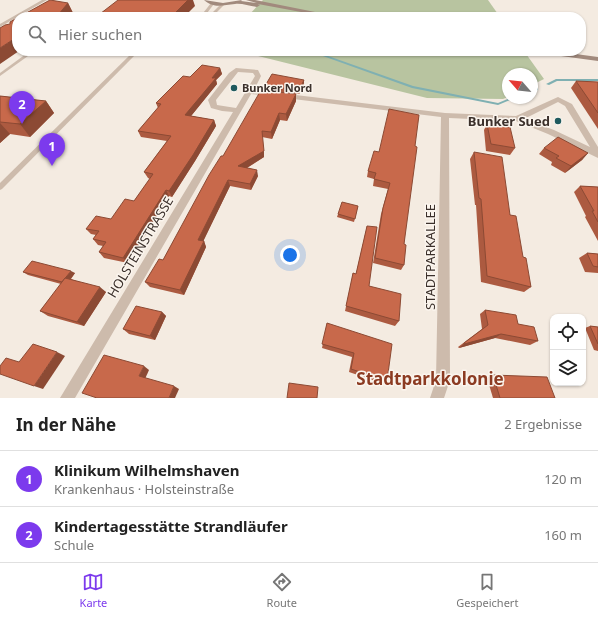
<!DOCTYPE html>
<html lang="de">
<head>
<meta charset="utf-8">
<style>
  :root { --surface:#fff; --page:#f2f2f2; --text:#222; --muted:#767676; --line:#e0e0e0; --accent:#7c3aed }
  body { margin:0; font-family:"Noto Sans",sans-serif; background:var(--page); color:var(--text) }
  .controls { position:absolute; right:12px; bottom:12px; display:grid; overflow:hidden; border-radius:8px; box-shadow:0 1px 3px #0004 }
  .controls button { width:36px; height:36px; display:grid; place-items:center; padding:0; border:0; border-bottom:1px solid var(--line); background:var(--surface); color:var(--text); font:20px sans-serif }
  .compass { position:absolute; left:502px; top:68px; width:36px; height:36px; border-radius:50%; background:var(--surface); box-shadow:0 1px 3px #0004; rotate:298deg }
  .you { position:absolute; left:290px; top:255px; width:14px; height:14px; margin:-10px; border:3px solid #fff; border-radius:50%; background:#1a73e8; box-shadow:0 0 0 6px #1a73e833 }
  .badge { display:grid; place-items:center; width:26px; height:26px; border-radius:50%; background:var(--accent); color:#fff; font-size:13px; font-weight:700 }
  .pin { position:absolute; translate:-50% -33px; filter:drop-shadow(0 1px 2px #0008) }
  .pin::after { content:''; position:absolute; top:21px; width:14px; height:12px; background:inherit; clip-path:polygon(0 0,100% 0,50% 100%) }
  .list { margin:0; padding:0; list-style:none }
  h2 { display:flex; justify-content:space-between; align-items:center; height:52px; margin:0; padding:0 16px; font-size:17px }
  h2 small { font-size:13px; font-weight:400; color:var(--muted) }
  .list li { display:grid; grid-template-columns:26px 1fr auto; gap:12px; align-items:center; box-sizing:border-box; height:56px; padding:0 16px; border-top:1px solid var(--line) }
  .list b { display:block; font-size:15px; white-space:nowrap }
  .list p { margin:0; font-size:13px; white-space:nowrap; color:var(--muted) }
  .list em { font-size:13px; font-style:normal; color:var(--muted) }
  .icon { flex:none; width:22px; height:22px; fill:none; stroke:currentColor; stroke-width:2; stroke-linecap:round; stroke-linejoin:round }
  .map { position:relative; flex:none; width:598px; height:398px; overflow:hidden }
  .search { position:absolute; background:var(--surface); box-shadow:0 1px 3px #0004; left:12px; right:12px; top:12px; height:44px; display:flex; align-items:center; gap:10px; box-sizing:border-box; padding:0 14px; border-radius:16px; color:var(--muted); font-size:15px }
  .sheet { height:164px; background:var(--surface) }
  nav { display:flex; justify-content:space-around; align-items:center; box-sizing:border-box; height:56px; border-top:1px solid var(--line); background:var(--surface); font-size:11px; color:var(--muted) }
  nav a { display:grid; justify-items:center; gap:2px }
  nav .on { color:var(--accent) }
  .map>svg:first-child { display:block }
  .green { fill:#b8c4a0 }
  .lines { fill:none; stroke-linecap:round; stroke-linejoin:round }
  .stream { fill:#7fb0b2; fill-rule:evenodd }
  .lane { fill:#cdbbac; fill-rule:evenodd }
  .street { fill:#cdbbac; fill-rule:evenodd }
  .secondary { fill:#a18a7d; fill-rule:evenodd }
  .wall { fill:#ac5a40 }
  .shaded-wall { fill:#8c4a34 }
  .building { fill:#c8694b; stroke:#8c4a34 }
  .poi-dot { fill:#1f5a5e; stroke:#fbf5ee; stroke-width:1.5 }
  .labels { text-anchor:middle; stroke-width:3; stroke-linejoin:round; paint-order:stroke }
  .far-poi-label { font-size:11px; font-weight:bold; fill:#3b302b; stroke:#fbf5ee; text-anchor:start }
  .poi-label { font-size:13px; font-weight:bold; fill:#3b302b; stroke:#fbf5ee; text-anchor:end }
  .street-label { font-size:13px; fill:#3b302b; stroke:#fbf5ee }
  .near-neighbourhood-label { font-size:17px; font-weight:bold; fill:#8c3b22; stroke:#fbf5ee }
</style>
</head>
<body>
<div class="map">
<svg width="598" height="398" viewBox="0 0 598 398">
  <rect width="100%" height="100%" fill="#f4ebe1"/>
  <g class="green">
    <polygon points="263,0 488,0 500,17 247,17"/>
    <polygon points="238,51 524,51 544,79 532,85 532,74 508,74 508,97 503,99 427,98"/>
  </g>
  <g class="lines">
    <g class="stream">
      <polygon points="309,51 314,51 413,86 498,103 510,98 515,98 498,105 412,88"/>
      <polygon points="556,79 598,79 598,81 557,81 549,85 546,84"/>
      <polygon points="537,88 538,88 538,90 532,92 532,90"/>
    </g>
    <g class="lane">
      <polygon points="42,0 47,0 0,27 0,24"/>
      <polygon points="211,3 214,4 204,17 200,17"/>
      <polygon points="221,4 224,5 212,17 208,17"/>
      <polygon points="30,51 35,51 0,76 0,73"/>
      <polygon points="134,51 139,51 2,189 0,190 0,183"/>
    </g>
    <path class="street" d="M 236,68 L 258,70 L 261,76 L 254,90 L 445,113 L 516,116 L 558,97 L 572,104 L 598,147 L 598,158 L 548,134 L 516,121 L 449,118 L 450,380 L 444,398 L 430,398 L 436,380 L 441,117 L 251,94 L 75,398 L 60,398 L 233,112 L 222,111 L 211,108 L 208,100 L 229,73 ZM 238,72 L 253,73 L 255,76 L 236,108 L 217,105 L 216,100 ZM 558,102 L 565,106 L 590,147 L 554,130 L 524,119 Z"/>
    <g class="secondary">
      <path d="M 204,0 L 223,3 L 242,0 L 241,1 L 257,3 L 246,0 L 255,0 L 340,17 L 328,17 L 258,4 L 260,5 L 257,7 C 250,6 241,3 235,4 C 223,5 214,9 204,0 Z"/>
      <polygon points="536,51 553,51 598,57 598,61 539,53"/>
    </g>
  </g>
  <g class="wall">
    <polygon points="68,3 73,13 70,17 19,17"/>
    <polygon points="220,68 222,74 216,80 217,84 191,116 214,120 216,126 195,161 172,197 169,196 128,263 104,258 99,252 103,246 98,245 93,239 96,235 91,234 86,229 111,219 134,201 150,179 148,178 144,172 167,141 141,137 138,131 158,108 156,103 190,77"/>
    <polygon points="304,80 304,83 299,94 265,90 265,86"/>
    <polygon points="576,81 598,82 598,129 571,88"/>
    <polygon points="296,94 296,101 287,121 280,120 272,139 262,137 264,157 247,168 258,176 251,190 230,186 203,241 204,241 206,247 184,295 150,287 145,282 163,260 223,156"/>
    <polygon points="0,96 46,101 54,113 30,137 10,134 0,143"/>
    <polygon points="487,124 515,148 510,155 486,151 484,130"/>
    <polygon points="415,146 404,244 404,265 401,270 373,263 381,214 388,189 373,186 374,179 367,177 368,171 379,152"/>
    <polygon points="544,148 588,153 582,160 565,173 551,165 552,162 539,154"/>
    <polygon points="474,152 510,215 531,287 524,292 481,282 476,205 475,205 470,159"/>
    <polygon points="580,186 598,187 598,241 585,217 586,216 574,192"/>
    <polygon points="358,206 354,222 337,217 338,214"/>
    <polygon points="367,226 369,286 399,321 395,326 345,311 352,279 353,273 356,274"/>
    <polygon points="587,253 598,254 598,273 585,272 579,258"/>
    <polygon points="23,272 75,273 71,279 106,292 84,326 48,316 40,311 61,284 28,275"/>
    <polygon points="485,310 518,324 538,341 530,345 495,338 459,348 458,347 482,329 480,314"/>
    <polygon points="162,312 166,316 155,340 129,334 123,329"/>
    <polygon points="327,323 387,381 384,384 349,372 352,357 322,348"/>
    <polygon points="590,326 598,327 598,351 594,350 585,328"/>
    <polygon points="493,375 555,398 493,398 487,378"/>
  </g>
  <g class="shaded-wall">
    <polygon points="188,0 193,0 195,6 184,17 171,17"/>
    <polygon points="68,3 73,13 70,17 59,17 58,15"/>
    <polygon points="52,14 54,17 48,17"/>
    <polygon points="17,37 17,51 19,51 0,64 0,48"/>
    <polygon points="220,68 222,74 216,80 217,84 187,121 185,115 212,78"/>
    <polygon points="304,80 304,83 299,94 299,90"/>
    <polygon points="296,94 296,101 287,121 286,114"/>
    <polygon points="46,101 54,113 30,137 20,124"/>
    <polygon points="279,113 280,120 272,139 271,132"/>
    <polygon points="214,120 216,126 195,161 172,197 169,191"/>
    <polygon points="0,123 10,134 0,143"/>
    <polygon points="264,151 264,157 240,172 238,166"/>
    <polygon points="588,153 582,160 565,173 571,166"/>
    <polygon points="257,170 258,176 251,190 250,184"/>
    <polygon points="228,180 230,186 201,246 198,240"/>
    <polygon points="166,190 169,196 128,263 123,258"/>
    <polygon points="204,241 206,247 184,295 180,290"/>
    <polygon points="71,271 75,273 66,285 62,283"/>
    <polygon points="100,287 106,292 84,326 77,322"/>
    <polygon points="162,312 166,316 155,340 150,336"/>
    <polygon points="501,334 495,338 459,348 464,344"/>
    <polygon points="57,352 65,356 43,389 34,386"/>
    <polygon points="144,366 149,370 145,379 139,376"/>
    <polygon points="174,386 179,389 175,398 169,398"/>
  </g>
  <g class="building">
    <polygon points="50,0 68,3 58,15 52,14 48,17 19,17"/>
    <polygon points="118,0 188,0 171,17 96,17"/>
    <polygon points="17,18 17,37 0,48 0,28 5,25 10,24 10,22"/>
    <polygon points="202,65 220,68 212,78 216,78 185,115 214,120 193,155 169,191 166,190 123,258 99,252 106,242 93,239 99,231 86,229 96,216 111,219 125,199 134,201 153,174 144,172 171,136 138,131 161,104 156,103 183,76 190,77"/>
    <polygon points="272,74 304,80 299,90 265,86"/>
    <polygon points="576,81 598,82 598,113"/>
    <polygon points="261,90 296,94 286,114 279,113 271,132 262,131 264,151 238,166 257,170 250,184 228,180 198,240 204,241 180,290 145,282 159,259 163,260 209,175 221,156 223,156"/>
    <polygon points="0,96 46,101 20,124 0,122"/>
    <polygon points="389,109 419,115 415,146 417,147 404,244 406,245 404,265 375,258 383,208 390,183 374,179 376,173 368,171 374,151 379,152"/>
    <polygon points="487,124 510,127 515,148 491,144"/>
    <polygon points="558,137 588,153 571,166 556,158 559,156 544,148"/>
    <polygon points="474,152 502,157 510,215 516,216 523,257 526,258 531,287 487,276 481,199 479,198"/>
    <polygon points="580,186 598,187 598,222 592,211 594,211"/>
    <polygon points="342,202 358,206 355,219 338,214"/>
    <polygon points="367,226 377,227 369,286 401,294 399,321 346,306 353,273 356,274"/>
    <polygon points="587,253 598,254 598,267 593,266"/>
    <polygon points="32,261 71,271 62,282 23,272"/>
    <polygon points="65,278 100,287 77,322 40,311"/>
    <polygon points="136,306 162,312 150,336 123,329"/>
    <polygon points="485,310 516,315 518,324 534,327 538,341 501,334 464,344 464,343 488,325"/>
    <polygon points="327,323 392,344 387,381 351,369 354,353 322,344"/>
    <polygon points="590,326 598,327 598,344"/>
    <polygon points="33,344 57,352 34,386 0,374 0,366 6,358 19,362"/>
    <polygon points="104,355 144,366 139,376 174,386 169,398 97,398 82,393"/>
    <polygon points="493,375 547,377 555,398 500,398"/>
    <polygon points="289,383 318,387 317,398 287,398"/>
  </g>
  <g class="poi-dot">
    <circle cx="234" cy="88" r="4"/>
    <circle cx="558" cy="121" r="4"/>
  </g>
  <g class="labels">
    <g class="far-poi-label">
      <text x="242" y="92">Bunker Nord</text>
    </g>
    <g class="poi-label">
      <text x="550" y="126">Bunker Sued</text>
    </g>
    <g class="street-label">
      <text transform="translate(140 247) rotate(-59)" y="5">HOLSTEINSTRASSE</text>
      <text transform="translate(430 257) rotate(-90)" y="5">STADTPARKALLEE</text>
    </g>
    <g class="near-neighbourhood-label">
      <text x="430" y="385">Stadtparkkolonie</text>
    </g>
  </g>
</svg>
<div class="controls">
<button><svg class="icon" aria-label="locate" viewBox="0 0 24 24"><circle cx="12" cy="12" r="6"/><path d="M12 2v4M12 18v4M2 12h4M18 12h4"/></svg></button>
<button><svg class="icon" aria-label="layers" viewBox="0 0 24 24"><path d="M12 4l9 5-9 5-9-5zM3 14l9 5 9-5"/></svg></button>
</div>
<svg class="compass" viewBox="-18 -18 36 36"><path d="M0-13l5 13h-10z" fill="#e53935"/><path d="M0 13l5-13h-10z" fill="#767676"/></svg>
<div class="you"></div>
<div class="pin badge" style="left:52px;top:166px">1</div>
<div class="pin badge" style="left:22px;top:124px">2</div>
<div class="search"><svg class="icon" aria-label="search" viewBox="0 0 24 24"><circle cx="10" cy="10" r="6"/><path d="M15 15l6 6"/></svg>Hier suchen</div>
</div>
<section class="sheet">
<h2>In der Nähe<small>2 Ergebnisse</small></h2>
<ul class="list">
<li><span class="badge">1</span><div><b>Klinikum Wilhelmshaven</b><p>Krankenhaus · Holsteinstraße</p></div><em>120 m</em></li>
<li><span class="badge">2</span><div><b>Kindertagesstätte Strandläufer</b><p>Schule</p></div><em>160 m</em></li>
</ul>
</section>
<nav>
<a class="on"><svg class="icon" aria-label="map" viewBox="0 0 24 24"><path d="M3 6l6-2 6 2 6-2v14l-6 2-6-2-6 2zM9 4v14M15 6v14"/></svg>Karte</a>
<a><svg class="icon" aria-label="directions" viewBox="0 0 24 24"><path d="M12 3l9 9-9 9-9-9zM9 14v-3h6M13 9l2 2-2 2"/></svg>Route</a>
<a><svg class="icon" aria-label="saved" viewBox="0 0 24 24"><path d="M7 4h10v16l-5-4-5 4z"/></svg>Gespeichert</a>
</nav>
</body>
</html>
